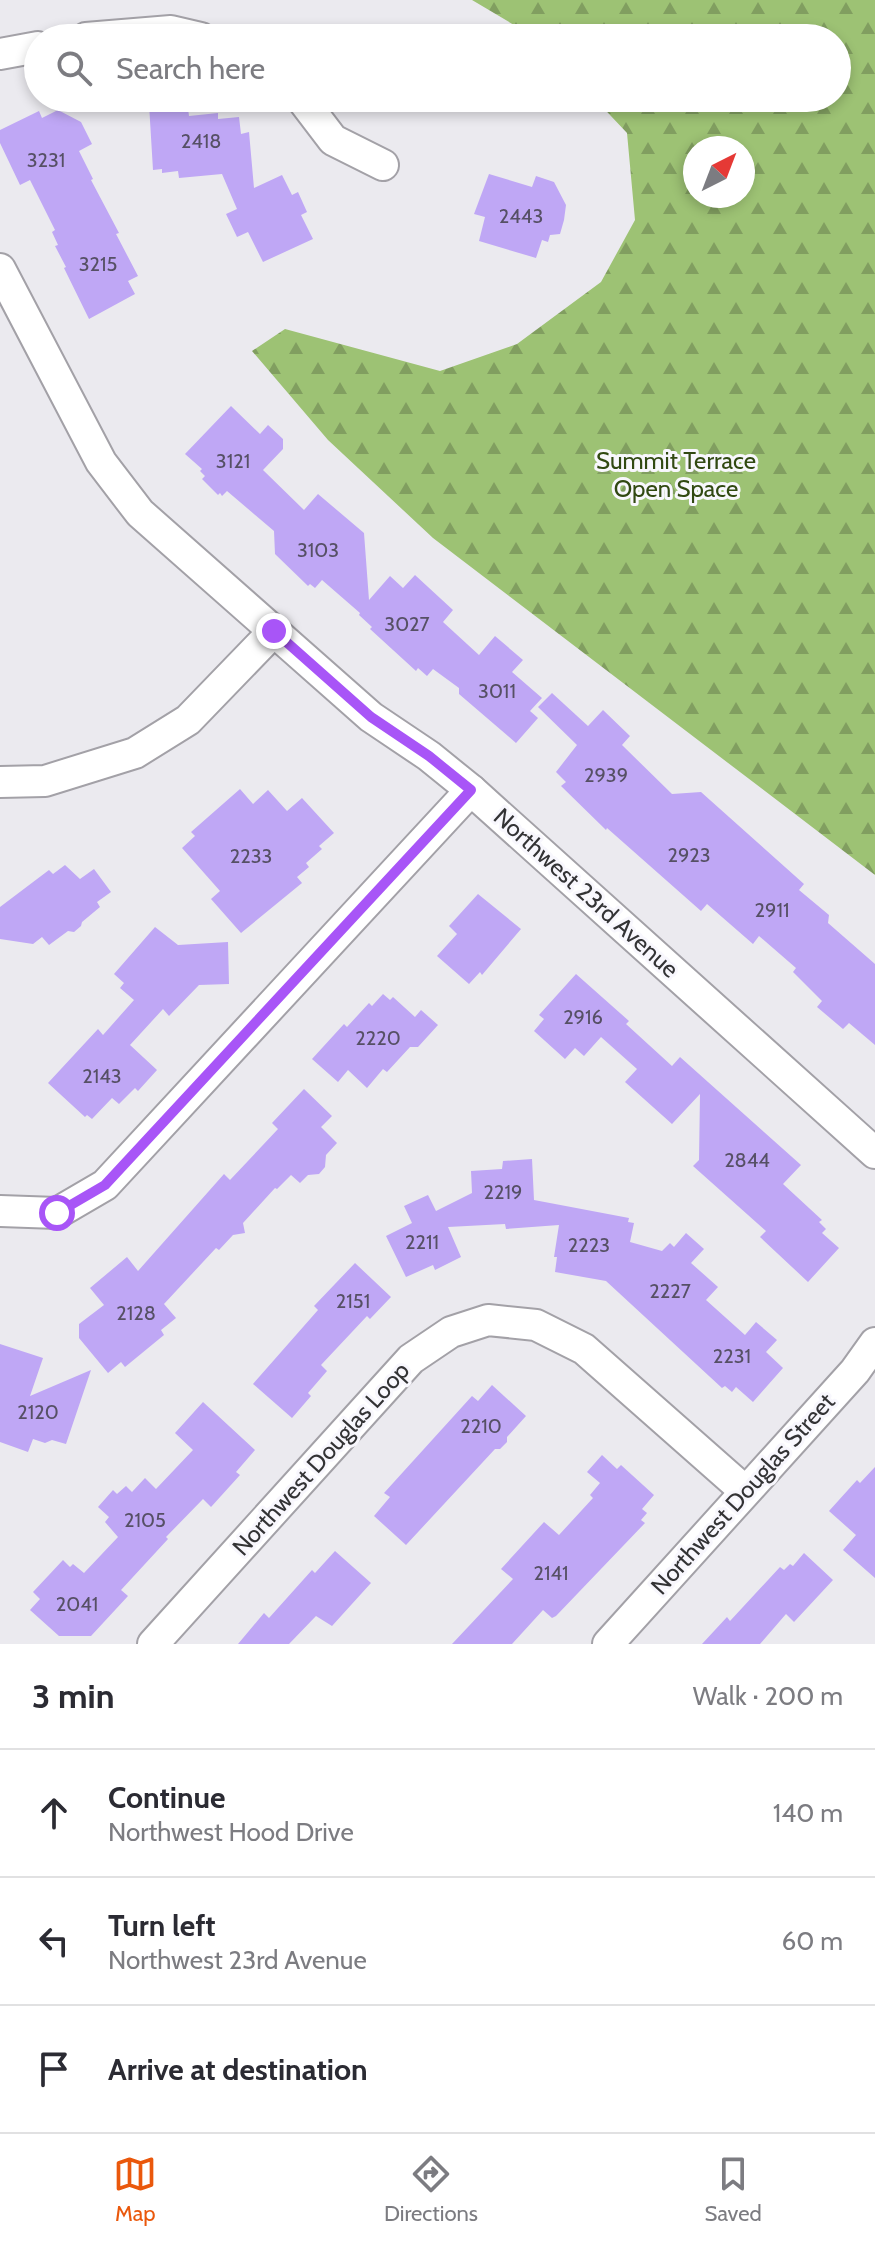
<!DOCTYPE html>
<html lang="en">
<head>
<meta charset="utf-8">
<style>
  :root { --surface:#fff; --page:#f7f7f7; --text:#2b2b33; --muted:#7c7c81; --line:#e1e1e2; --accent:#ea580c }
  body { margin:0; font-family:Cabin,sans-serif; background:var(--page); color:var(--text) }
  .compass { position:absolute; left:683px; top:136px; width:72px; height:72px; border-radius:50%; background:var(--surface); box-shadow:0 4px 12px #0003; rotate:42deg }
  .stop { position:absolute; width:24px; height:24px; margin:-18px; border:6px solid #a855f7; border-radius:50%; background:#fff }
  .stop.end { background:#a855f7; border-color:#fff; box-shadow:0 2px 8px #0008 }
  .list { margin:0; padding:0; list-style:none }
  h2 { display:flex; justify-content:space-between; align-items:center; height:104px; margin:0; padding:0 32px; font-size:34px }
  h2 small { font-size:26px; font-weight:400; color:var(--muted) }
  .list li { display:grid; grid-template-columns:52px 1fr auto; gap:24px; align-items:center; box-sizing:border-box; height:128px; padding:0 32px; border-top:2px solid var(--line) }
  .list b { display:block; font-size:30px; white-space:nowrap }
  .list p { margin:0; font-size:26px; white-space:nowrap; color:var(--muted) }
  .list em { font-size:26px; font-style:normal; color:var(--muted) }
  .icon { flex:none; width:44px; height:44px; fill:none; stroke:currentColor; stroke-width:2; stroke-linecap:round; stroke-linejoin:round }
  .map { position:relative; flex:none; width:875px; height:1644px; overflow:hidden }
  .search { position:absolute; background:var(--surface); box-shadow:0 4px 12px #0003; left:24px; right:24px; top:24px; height:88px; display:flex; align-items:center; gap:20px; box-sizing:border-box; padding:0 28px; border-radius:44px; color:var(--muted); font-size:30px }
  .sheet { height:488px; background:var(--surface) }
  nav { display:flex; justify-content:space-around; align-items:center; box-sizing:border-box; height:112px; border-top:2px solid var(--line); background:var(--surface); font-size:22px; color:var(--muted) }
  nav a { display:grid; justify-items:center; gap:4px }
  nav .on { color:var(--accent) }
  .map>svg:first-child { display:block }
  .forest { fill:url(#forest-firs); fill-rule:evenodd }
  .building { fill:#bfa7f5 }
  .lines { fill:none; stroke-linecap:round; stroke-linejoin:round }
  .minor-casing { stroke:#a3a1a7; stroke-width:34 }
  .minor { stroke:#fff; stroke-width:30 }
  .route { stroke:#a855f7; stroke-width:10 }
  .labels { text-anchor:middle; stroke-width:6; stroke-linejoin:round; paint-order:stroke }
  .number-label { font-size:20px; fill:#565065 }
  .park-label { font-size:24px; fill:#314912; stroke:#f8f7fd }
  .street-label { font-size:24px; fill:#333335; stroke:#f8f7fd }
</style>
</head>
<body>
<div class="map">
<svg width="875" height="1644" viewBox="0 0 875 1644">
  <defs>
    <pattern id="forest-firs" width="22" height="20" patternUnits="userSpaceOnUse" patternTransform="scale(2)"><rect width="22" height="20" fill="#9dc274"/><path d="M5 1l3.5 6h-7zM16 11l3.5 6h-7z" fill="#819e60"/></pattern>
  </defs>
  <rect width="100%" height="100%" fill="#ebeaef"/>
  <path class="forest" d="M 472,0 L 875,0 L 875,875 L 433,538 L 328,440 L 252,351 L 285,329 L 440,371 L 517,344 L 601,282 L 635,220 L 627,133 L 594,98 L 837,98 L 837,38 L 536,38 ZM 695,148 L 743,148 L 743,196 L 695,196 Z"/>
  <g class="building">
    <polygon points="187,101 189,116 218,113 218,119 239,117 241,134 249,132 254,188 282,175 292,195 298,192 307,212 301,215 313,239 263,262 248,232 237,237 226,214 237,209 222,174 179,178 178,171 162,173 162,169 153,170 149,104"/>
    <polygon points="58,110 81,122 92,144 79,151 93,179 91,180 119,233 116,234 138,276 128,281 135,294 89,319 64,268 66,267 55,246 58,245 52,232 55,230 30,180 20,185 0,143 0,130 39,111 42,118"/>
    <polygon points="489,174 532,187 536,176 554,182 566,205 564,220 560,234 550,235 548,242 542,240 536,258 479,241 485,217 474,214"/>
    <polygon points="231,406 260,434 268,425 283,439 283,449 263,470 304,510 318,494 364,533 369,600 390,576 403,588 415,575 453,610 443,622 479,655 495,636 523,660 512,672 542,698 530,711 538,718 516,743 459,694 459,688 433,669 427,676 418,668 416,671 370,629 372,627 359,615 360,613 322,580 315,588 310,584 308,586 275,554 274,531 227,491 222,496 220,493 218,495 202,479 205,476 200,471 202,469 185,454"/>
    <polygon points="552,693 588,726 603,710 630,736 622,745 672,794 701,792 804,884 799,890 829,915 828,923 875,964 875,1045 849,1023 843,1029 817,1007 822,1001 793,972 796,968 759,936 753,944 707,904 701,911 607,828 606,830 561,786 566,782 556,772 577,745 538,707"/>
    <polygon points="240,789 253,804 268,790 287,811 302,798 334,833 319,846 322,849 306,863 309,867 297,877 302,883 241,933 211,899 220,891 182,848 195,836 191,832"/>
    <polygon points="65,865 80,879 94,869 111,892 97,902 100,907 82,922 81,926 74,932 68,931 49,945 42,937 33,944 0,939 0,907 49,870 53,874"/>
    <polygon points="478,894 521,929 482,975 480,972 469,984 437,956 457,934 449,926"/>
    <polygon points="155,927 178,945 228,942 229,984 199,985 169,1016 163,1009 130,1045 157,1070 138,1091 135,1088 119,1104 112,1098 92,1119 87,1115 85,1117 48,1083 98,1029 103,1035 134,1000 120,988 124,983 114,974"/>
    <polygon points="576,974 629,1021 626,1024 672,1066 680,1057 801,1165 783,1184 822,1220 819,1222 826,1229 822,1233 839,1248 808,1282 760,1237 766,1231 693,1166 699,1160 700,1094 672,1124 625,1082 637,1069 601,1037 584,1056 575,1048 565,1059 534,1031 544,1019 539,1015"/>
    <polygon points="383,994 390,1000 393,997 415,1017 421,1010 438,1025 418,1047 410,1047 387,1072 383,1069 367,1088 348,1070 338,1082 312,1059 344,1024 347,1027 369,1003 372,1006"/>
    <polygon points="304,1089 332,1116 321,1127 337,1143 326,1155 325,1167 319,1174 308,1175 300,1183 291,1175 277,1189 275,1188 243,1223 245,1233 233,1235 219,1250 216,1248 164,1304 176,1318 161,1330 164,1335 125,1367 121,1362 108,1373 79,1338 79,1324 104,1305 90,1288 127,1257 138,1271 224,1174 230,1180 278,1129 272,1123"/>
    <polygon points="532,1159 534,1200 629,1218 628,1222 634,1223 630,1242 662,1251 670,1243 674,1247 686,1233 704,1249 691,1263 718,1287 706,1300 745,1335 756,1322 777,1340 766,1352 783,1368 753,1402 736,1387 732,1392 725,1386 722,1388 606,1281 555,1272 557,1257 554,1257 559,1225 506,1229 505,1224 448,1227 461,1257 435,1270 433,1265 406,1277 386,1236 412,1223 404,1206 428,1195 436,1211 472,1193 471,1171 502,1169 503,1161"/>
    <polygon points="355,1263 391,1297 370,1319 367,1316 321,1365 327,1371 308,1393 311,1396 292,1418 253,1384 318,1310 314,1306"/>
    <polygon points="0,1344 43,1358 30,1396 91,1370 66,1444 52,1440 45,1443 33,1439 28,1452 0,1442"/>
    <polygon points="492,1385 526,1416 507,1437 507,1442 500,1449 495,1449 406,1545 374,1516 390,1497 384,1493 472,1396 478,1401"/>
    <polygon points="203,1402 255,1450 236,1472 240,1475 211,1507 203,1499 166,1537 168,1539 121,1590 128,1596 91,1636 59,1636 30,1610 40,1599 33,1592 63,1560 70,1567 73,1564 84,1573 118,1537 105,1522 109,1517 98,1507 113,1490 117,1494 126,1486 132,1492 145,1478 156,1489 193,1450 175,1433"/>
    <polygon points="602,1455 617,1469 621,1465 654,1495 642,1509 647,1513 641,1520 645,1523 556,1616 552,1618 543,1610 512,1644 452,1644 513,1579 501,1569 544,1522 559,1535 593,1498 590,1495 600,1483 587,1472"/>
    <polygon points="875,1467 875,1578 843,1550 856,1535 829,1511 857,1480 860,1483"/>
    <polygon points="335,1551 371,1583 332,1626 316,1616 289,1644 238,1644 264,1613 269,1618 312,1570 315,1573"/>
    <polygon points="804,1553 833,1580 794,1622 786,1614 760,1644 702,1644 727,1617 730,1621 780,1567 784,1570 790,1564 793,1566"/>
  </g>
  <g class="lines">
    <g class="minor-casing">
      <g id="minor">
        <polyline points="86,38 171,31 201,38"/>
        <polyline points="0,54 38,47"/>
        <polyline points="301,98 333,140 383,165"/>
        <polyline points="0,269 101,462 140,513 371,717 429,756 471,790 875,1153"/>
        <polyline points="0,782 45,781 135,753 188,720 274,631"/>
        <polyline points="0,1211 57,1213 105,1185 471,790"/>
        <polyline points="153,1644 411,1359 451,1332 488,1320 536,1325 584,1349 745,1491"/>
        <polyline points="608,1644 855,1371 875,1343"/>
      </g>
    </g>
    <use href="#minor" class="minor"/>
  </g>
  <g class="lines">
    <polyline class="route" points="57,1213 105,1185 471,790 429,756 371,717 274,631"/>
  </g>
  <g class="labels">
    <g class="number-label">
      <text x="201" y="148">2418</text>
      <text x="46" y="167">3231</text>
      <text x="521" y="223">2443</text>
      <text x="98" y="271">3215</text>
      <text x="233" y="468">3121</text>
      <text x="318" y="557">3103</text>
      <text x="407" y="631">3027</text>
      <text x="497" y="698">3011</text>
      <text x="606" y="782">2939</text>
      <text x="689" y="862">2923</text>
      <text x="251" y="863">2233</text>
      <text x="772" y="917">2911</text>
      <text x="583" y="1024">2916</text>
      <text x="378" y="1045">2220</text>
      <text x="102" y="1083">2143</text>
      <text x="747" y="1167">2844</text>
      <text x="503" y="1199">2219</text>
      <text x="422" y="1249">2211</text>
      <text x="589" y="1252">2223</text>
      <text x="670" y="1298">2227</text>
      <text x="353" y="1308">2151</text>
      <text x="136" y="1320">2128</text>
      <text x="732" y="1363">2231</text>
      <text x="38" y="1419">2120</text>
      <text x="481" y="1433">2210</text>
      <text x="145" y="1527">2105</text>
      <text x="551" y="1580">2141</text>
      <text x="77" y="1611">2041</text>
    </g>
    <g class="park-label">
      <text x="676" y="469">Summit Terrace<tspan x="676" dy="28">Open Space</tspan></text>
    </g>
    <g class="street-label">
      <text transform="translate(586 893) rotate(42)" y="8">Northwest 23rd Avenue</text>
      <text transform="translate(321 1459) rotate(-48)" y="8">Northwest Douglas Loop</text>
      <text transform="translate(743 1494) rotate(-48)" y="8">Northwest Douglas Street</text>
    </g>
  </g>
</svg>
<svg class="compass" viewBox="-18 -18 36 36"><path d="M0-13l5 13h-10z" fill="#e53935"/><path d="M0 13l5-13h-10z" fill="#7c7c81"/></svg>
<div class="stop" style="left:57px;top:1213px"></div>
<div class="stop end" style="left:274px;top:631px"></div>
<div class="search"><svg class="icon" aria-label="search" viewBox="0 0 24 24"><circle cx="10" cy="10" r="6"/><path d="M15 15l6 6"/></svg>Search here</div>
</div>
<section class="sheet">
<h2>3 min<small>Walk · 200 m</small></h2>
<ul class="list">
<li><svg class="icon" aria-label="ahead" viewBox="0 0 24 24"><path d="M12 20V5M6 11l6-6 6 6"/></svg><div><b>Continue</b><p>Northwest Hood Drive</p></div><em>140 m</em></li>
<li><svg class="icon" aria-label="left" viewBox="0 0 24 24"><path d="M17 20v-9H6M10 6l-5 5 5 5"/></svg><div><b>Turn left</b><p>Northwest 23rd Avenue</p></div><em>60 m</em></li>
<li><svg class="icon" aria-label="arrive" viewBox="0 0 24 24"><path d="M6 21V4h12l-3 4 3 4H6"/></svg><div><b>Arrive at destination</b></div></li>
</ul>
</section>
<nav>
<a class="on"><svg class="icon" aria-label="map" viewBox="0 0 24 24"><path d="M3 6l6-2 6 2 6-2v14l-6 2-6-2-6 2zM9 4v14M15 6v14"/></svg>Map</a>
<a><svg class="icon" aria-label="directions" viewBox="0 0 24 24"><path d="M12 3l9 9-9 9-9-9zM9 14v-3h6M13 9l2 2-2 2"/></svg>Directions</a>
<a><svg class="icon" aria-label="saved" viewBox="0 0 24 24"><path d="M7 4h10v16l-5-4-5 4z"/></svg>Saved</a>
</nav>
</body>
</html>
